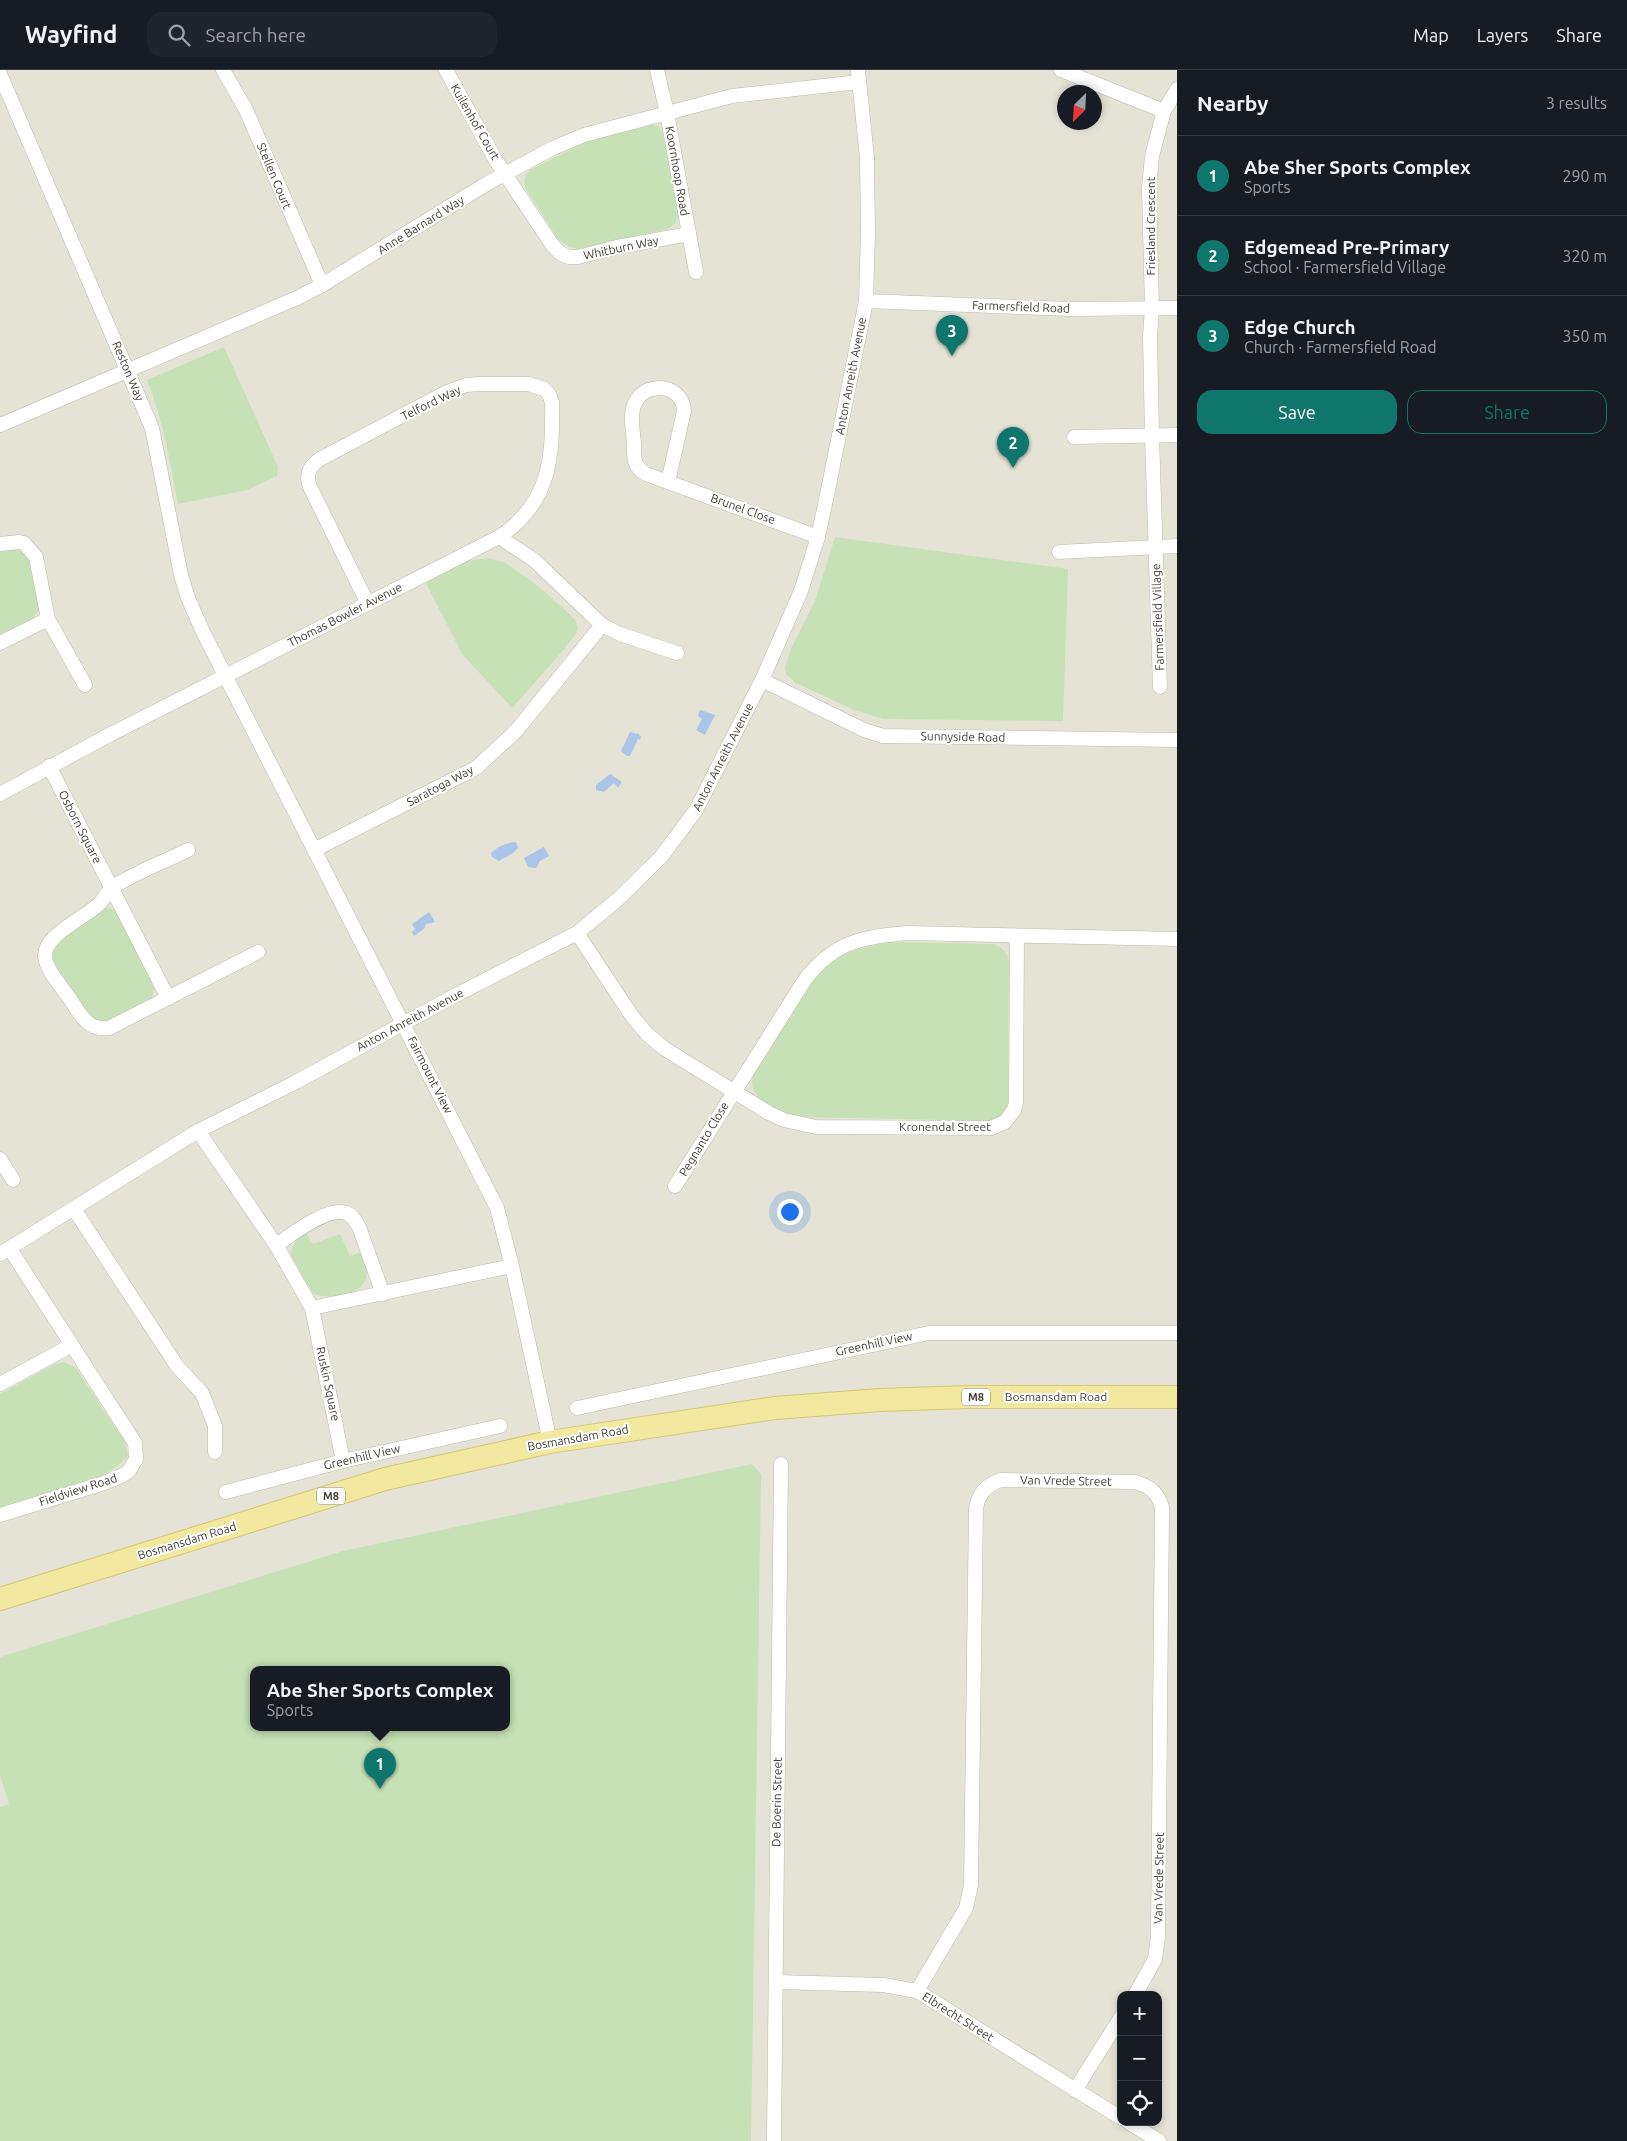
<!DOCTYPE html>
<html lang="en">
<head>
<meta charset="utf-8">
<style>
  :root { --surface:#171b24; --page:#20242c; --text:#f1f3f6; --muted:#9ea1a6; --line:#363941; --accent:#0f766e }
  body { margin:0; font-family:Ubuntu,sans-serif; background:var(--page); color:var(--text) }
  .controls { position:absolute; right:15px; bottom:15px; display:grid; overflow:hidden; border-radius:10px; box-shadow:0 2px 8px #0003 }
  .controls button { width:45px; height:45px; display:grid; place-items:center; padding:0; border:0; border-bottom:1px solid var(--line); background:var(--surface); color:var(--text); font:25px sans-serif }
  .compass { position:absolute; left:1057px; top:15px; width:45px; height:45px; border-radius:50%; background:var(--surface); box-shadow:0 2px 8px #0003; rotate:204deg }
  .you { position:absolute; left:789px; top:1141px; width:18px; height:18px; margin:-12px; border:4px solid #fff; border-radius:50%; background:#1a73e8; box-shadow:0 0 0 8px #1a73e833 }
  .badge { display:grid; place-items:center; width:32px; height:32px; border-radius:50%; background:var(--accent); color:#fff; font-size:16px; font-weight:700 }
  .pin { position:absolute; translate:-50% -41px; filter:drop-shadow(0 1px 2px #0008) }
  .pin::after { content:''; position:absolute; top:26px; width:18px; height:15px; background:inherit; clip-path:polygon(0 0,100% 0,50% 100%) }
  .popup { position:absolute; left:250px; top:1596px; width:260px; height:65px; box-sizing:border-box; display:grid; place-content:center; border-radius:10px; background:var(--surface); filter:drop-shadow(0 1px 4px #0005); font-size:16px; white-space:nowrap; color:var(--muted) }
  .popup b { font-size:19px; color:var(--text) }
  .popup::after { content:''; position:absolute; left:50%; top:100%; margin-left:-10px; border:10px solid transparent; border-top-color:var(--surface) }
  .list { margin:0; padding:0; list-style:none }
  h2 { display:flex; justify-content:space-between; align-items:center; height:65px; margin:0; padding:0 20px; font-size:21px }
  h2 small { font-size:16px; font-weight:400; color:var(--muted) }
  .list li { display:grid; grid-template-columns:32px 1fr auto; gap:15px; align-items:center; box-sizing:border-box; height:80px; padding:0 20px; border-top:1px solid var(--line) }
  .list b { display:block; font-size:19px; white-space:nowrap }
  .list p { margin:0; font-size:16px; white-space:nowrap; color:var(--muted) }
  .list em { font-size:16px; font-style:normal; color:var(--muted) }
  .actions { display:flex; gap:10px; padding:15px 20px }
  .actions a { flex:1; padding:11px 0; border:1px solid var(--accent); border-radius:15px; text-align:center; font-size:18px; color:var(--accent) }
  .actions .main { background:var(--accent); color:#fff }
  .icon { flex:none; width:28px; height:28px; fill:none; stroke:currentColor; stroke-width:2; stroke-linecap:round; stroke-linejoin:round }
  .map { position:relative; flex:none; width:1177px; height:2071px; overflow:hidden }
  header { display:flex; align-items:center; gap:30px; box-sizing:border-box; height:70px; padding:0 25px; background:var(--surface); border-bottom:1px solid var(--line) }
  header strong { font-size:24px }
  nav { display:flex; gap:28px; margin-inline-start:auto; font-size:18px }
  .search { width:350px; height:45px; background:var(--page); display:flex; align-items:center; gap:12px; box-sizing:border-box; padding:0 18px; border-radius:15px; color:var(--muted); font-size:19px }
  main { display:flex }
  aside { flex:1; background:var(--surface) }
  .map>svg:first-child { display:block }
  .residential { fill:#e5e3d6; fill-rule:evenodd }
  .green { fill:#c6e1b5; fill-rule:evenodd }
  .water { fill:#aac5e8 }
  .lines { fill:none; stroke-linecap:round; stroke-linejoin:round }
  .street-casing { stroke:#bcb9ab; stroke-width:15 }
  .primary-casing { stroke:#d6c771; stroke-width:24 }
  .street { stroke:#fff; stroke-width:14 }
  .primary { stroke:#f3e89f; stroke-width:22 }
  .labels { text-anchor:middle; stroke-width:4; stroke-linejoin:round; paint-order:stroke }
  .shield { fill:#fff; stroke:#7c7a73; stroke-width:1 }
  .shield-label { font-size:11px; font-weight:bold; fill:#444137 }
  .street-label { font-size:12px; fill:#444137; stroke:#fff }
</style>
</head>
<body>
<header>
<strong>Wayfind</strong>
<div class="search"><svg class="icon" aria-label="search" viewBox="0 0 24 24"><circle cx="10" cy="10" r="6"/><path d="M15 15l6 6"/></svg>Search here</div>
<nav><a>Map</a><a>Layers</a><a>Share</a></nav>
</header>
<main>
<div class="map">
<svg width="1177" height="2071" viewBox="0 0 1177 2071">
  <rect width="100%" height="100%" fill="#f2f0e7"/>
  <path class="residential" d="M 0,0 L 1177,0 L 1177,2071 L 0,2071 ZM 1064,22 L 1094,22 L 1094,52 L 1064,52 ZM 254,1600 L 506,1600 L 506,1658 L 254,1658 ZM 1121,1925 L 1158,1925 L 1158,2052 L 1121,2052 Z"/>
  <g class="green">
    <path d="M 650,54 L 658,56 L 663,63 L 679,145 L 675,154 L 668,159 L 579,179 L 569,177 L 559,170 L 526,119 C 523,111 524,106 530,100 L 584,73 Z"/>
    <path d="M 224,277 L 278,397 L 277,406 L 247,420 L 178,434 C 170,391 163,350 147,310 Z"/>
    <polygon points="835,467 1068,499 1063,651 884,649 854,640 796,613 786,604 785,598 791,579 815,531"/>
    <polygon points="12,479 22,481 29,488 39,540 31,550 0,564 0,481"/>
    <polygon points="488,488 506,493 538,516 575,549 578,558 575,565 561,583 512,638 462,584 426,513 466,491"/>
    <path d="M 103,838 L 112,839 L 116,841 L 154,914 C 155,922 153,927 147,932 L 104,952 L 98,952 L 90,946 L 53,891 C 52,884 53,879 58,873 Z"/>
    <path d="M 891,872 L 994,874 C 1002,877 1006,881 1009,890 L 1008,1033 C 1006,1043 1000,1048 991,1051 L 798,1047 C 779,1041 746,1031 753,1005 L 816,906 C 840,882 859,878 891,872 Z"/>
    <path d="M 306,1163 L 313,1174 L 340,1164 L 350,1186 L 362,1182 C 364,1190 368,1200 366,1209 C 361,1225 326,1231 313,1223 L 291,1186 C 291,1174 296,1169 306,1163 Z"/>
    <path d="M 64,1292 L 75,1297 L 125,1372 L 128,1385 C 108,1414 34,1429 0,1440 L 0,1324 L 55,1294 Z"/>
    <path d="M 752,1394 L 761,1404 L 751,2071 L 0,2071 L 0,1737 L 9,1734 L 0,1705 L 0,1587 L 343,1481 ZM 506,1600 L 506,1658 L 254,1658 L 254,1600 Z"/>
  </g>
  <g class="water">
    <polygon points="700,640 715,645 705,665 696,660 702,649 698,646"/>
    <polygon points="630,662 637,664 638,663 641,667 640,670 638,669 630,686 627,686 621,681"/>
    <polygon points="610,704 622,712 618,718 614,713 604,722 596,720 596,715"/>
    <path d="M 516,772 L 518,778 L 513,783 L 499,791 L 492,787 L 491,783 C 498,776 506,773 516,772 Z"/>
    <polygon points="544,777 549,786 540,791 536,798 528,797 524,788"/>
    <polygon points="429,842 435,852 426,854 424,859 414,866 412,862 415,859 412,854"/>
  </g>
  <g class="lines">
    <g class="street-casing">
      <g id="street">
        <polyline points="223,0 246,40 322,215"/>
        <polyline points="446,0 495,89 553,176 560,183 569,187 578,187 617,177 689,164"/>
        <polyline points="657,0 667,43 696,202"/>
        <polyline points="1061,0 1164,41"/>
        <polyline points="0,4 152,358 181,505 188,528 203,562 497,1138 512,1196 550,1372"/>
        <polyline points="866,231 1070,239 1177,238"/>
        <polyline points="0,355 297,228 322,215 488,113 553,78 584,65 732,26 859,12"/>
        <polyline points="1074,367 1177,365"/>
        <path d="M 668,412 L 684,341 C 683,315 648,310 636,331 C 629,343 633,361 634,374 C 634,387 633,397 646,404 L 818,467"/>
        <polyline points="0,474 19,472 24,473 36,487 48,549 85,615"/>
        <polyline points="1059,482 1177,476"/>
        <path d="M 368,534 L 310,417 C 305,404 310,396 320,389 L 447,322 L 466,315 L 479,314 L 529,314 L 544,319 L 549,324 L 552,332 C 553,389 550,433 499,467"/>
        <polyline points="0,573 48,549"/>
        <polyline points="762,610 864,660 883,666 1177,670"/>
        <polyline points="1160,617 1152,366 1150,266 1152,238 1149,118 1152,86 1164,41 1177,19"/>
        <polyline points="49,696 168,928"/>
        <polyline points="0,724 111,664 499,467 534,490 602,555 620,564 677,583"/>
        <path d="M 188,780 C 164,792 136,802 113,817 C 108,820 105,827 101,832 C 89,846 44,864 45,886 C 46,901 64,919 72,932 C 81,946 89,961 109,958 L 258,882"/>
        <polyline points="314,780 476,698 516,661 602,555"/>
        <polyline points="577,863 632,946 647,964 665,979 769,1043 784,1050 816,1057 991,1058 1005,1052 1014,1040 1016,1033 1017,866"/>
        <polyline points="198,1061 276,1175 312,1238 343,1391"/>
        <polyline points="0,1089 13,1110"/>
        <path d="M 675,1116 L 804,911 C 833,872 861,867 907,863 L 1177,869"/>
        <polyline points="74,1139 177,1296 202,1323 215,1356 215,1382"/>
        <path d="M 276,1175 C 291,1165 328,1136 346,1143 C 352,1145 356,1151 359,1157 L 383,1224"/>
        <polyline points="0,1184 198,1061 294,1013 456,925 577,863 617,830 661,787 696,740 762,610 801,521 818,467 827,425 866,231 868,163 867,88 858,0"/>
        <polyline points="312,1238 512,1196"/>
        <polyline points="0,1314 70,1276"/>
        <polyline points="577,1338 929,1263 1177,1263"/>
        <polyline points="226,1422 343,1391 500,1356"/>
        <polyline points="0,1445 104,1413 123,1405 129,1401 136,1389 135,1373 10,1179"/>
        <polyline points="776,1912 883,1915 917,1921 1121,2048"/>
        <path d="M 917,1921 L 966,1838 L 971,1815 L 976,1438 C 979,1423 986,1415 1001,1410 L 1135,1412 C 1150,1416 1157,1422 1162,1437 L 1158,1866 L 1155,1889 L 1135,1925"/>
        <polyline points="1075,2020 1121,1947"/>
        <polyline points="1128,2052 1159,2071"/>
        <polyline points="774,2071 781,1394"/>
      </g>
    </g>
    <g class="primary-casing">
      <polyline id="primary" points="0,1529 385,1409 550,1372 775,1338 880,1330 969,1327 1177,1327"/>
    </g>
    <use href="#street" class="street"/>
    <use href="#primary" class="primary"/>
  </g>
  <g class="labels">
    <g class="shield">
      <rect x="962" y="1318.5" width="28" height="17" rx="4"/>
      <rect x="317" y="1417.5" width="28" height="17" rx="4"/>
    </g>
    <g class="shield-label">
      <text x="976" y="1331">M8</text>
      <text x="331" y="1430">M8</text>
    </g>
    <g class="street-label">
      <text transform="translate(475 52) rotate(60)" y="4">Kuilenhof Court</text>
      <text transform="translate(677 101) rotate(80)" y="4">Koornhoop Road</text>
      <text transform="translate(274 106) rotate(67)" y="4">Stellen Court</text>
      <text transform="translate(421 155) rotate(-32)" y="4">Anne Barnard Way</text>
      <text transform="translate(1151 156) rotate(-90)" y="4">Friesland Crescent</text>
      <text transform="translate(621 178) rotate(-12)" y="4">Whitburn Way</text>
      <text transform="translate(1021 237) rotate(2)" y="4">Farmersfield Road</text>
      <text transform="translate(128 301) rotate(67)" y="4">Reston Way</text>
      <text transform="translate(851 306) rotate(-79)" y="4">Anton Anreith Avenue</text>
      <text transform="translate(431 333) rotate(-26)" y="4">Telford Way</text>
      <text transform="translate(743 439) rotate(20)" y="4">Brunel Close</text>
      <text transform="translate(345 545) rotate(-27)" y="4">Thomas Bowler Avenue</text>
      <text transform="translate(1158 547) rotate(-92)" y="4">Farmersfield Village</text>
      <text transform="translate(963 667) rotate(1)" y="4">Sunnyside Road</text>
      <text transform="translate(723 687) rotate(-63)" y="4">Anton Anreith Avenue</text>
      <text transform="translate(440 716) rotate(-28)" y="4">Saratoga Way</text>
      <text transform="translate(80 757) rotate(63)" y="4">Osborn Square</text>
      <text transform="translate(410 950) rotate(-28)" y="4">Anton Anreith Avenue</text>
      <text transform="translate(430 1005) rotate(63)" y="4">Fairmount View</text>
      <text x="945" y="1061">Kronendal Street</text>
      <text transform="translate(704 1069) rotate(-59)" y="4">Pegnanto Close</text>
      <text transform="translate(874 1274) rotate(-12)" y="4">Greenhill View</text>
      <text transform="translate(328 1314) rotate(78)" y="4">Ruskin Square</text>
      <text x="1056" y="1331">Bosmansdam Road</text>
      <text transform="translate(578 1368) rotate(-10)" y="4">Bosmansdam Road</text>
      <text transform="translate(362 1387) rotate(-13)" y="4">Greenhill View</text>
      <text transform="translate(1066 1411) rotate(1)" y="4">Van Vrede Street</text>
      <text transform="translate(78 1420) rotate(-18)" y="4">Fieldview Road</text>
      <text transform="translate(187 1471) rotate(-17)" y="4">Bosmansdam Road</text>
      <text transform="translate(777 1732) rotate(-89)" y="4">De Boerin Street</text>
      <text transform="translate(1159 1808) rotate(-89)" y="4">Van Vrede Street</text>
      <text transform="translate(958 1947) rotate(32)" y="4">Elbrecht Street</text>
    </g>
  </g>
</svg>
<div class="controls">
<button>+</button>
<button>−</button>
<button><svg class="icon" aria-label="locate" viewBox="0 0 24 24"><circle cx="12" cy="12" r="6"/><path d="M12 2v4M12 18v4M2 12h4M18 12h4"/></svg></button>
</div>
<svg class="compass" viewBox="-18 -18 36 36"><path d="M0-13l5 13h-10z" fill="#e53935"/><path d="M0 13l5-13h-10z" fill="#9ea1a6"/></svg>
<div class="you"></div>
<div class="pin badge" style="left:380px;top:1719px">1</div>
<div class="popup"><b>Abe Sher Sports Complex</b>Sports</div>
<div class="pin badge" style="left:1013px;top:398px">2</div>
<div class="pin badge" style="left:952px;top:286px">3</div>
</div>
<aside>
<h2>Nearby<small>3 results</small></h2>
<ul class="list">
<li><span class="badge">1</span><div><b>Abe Sher Sports Complex</b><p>Sports</p></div><em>290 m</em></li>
<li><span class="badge">2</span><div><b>Edgemead Pre-Primary</b><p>School · Farmersfield Village</p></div><em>320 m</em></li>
<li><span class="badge">3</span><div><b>Edge Church</b><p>Church · Farmersfield Road</p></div><em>350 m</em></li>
</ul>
<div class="actions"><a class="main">Save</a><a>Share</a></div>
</aside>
</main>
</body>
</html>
